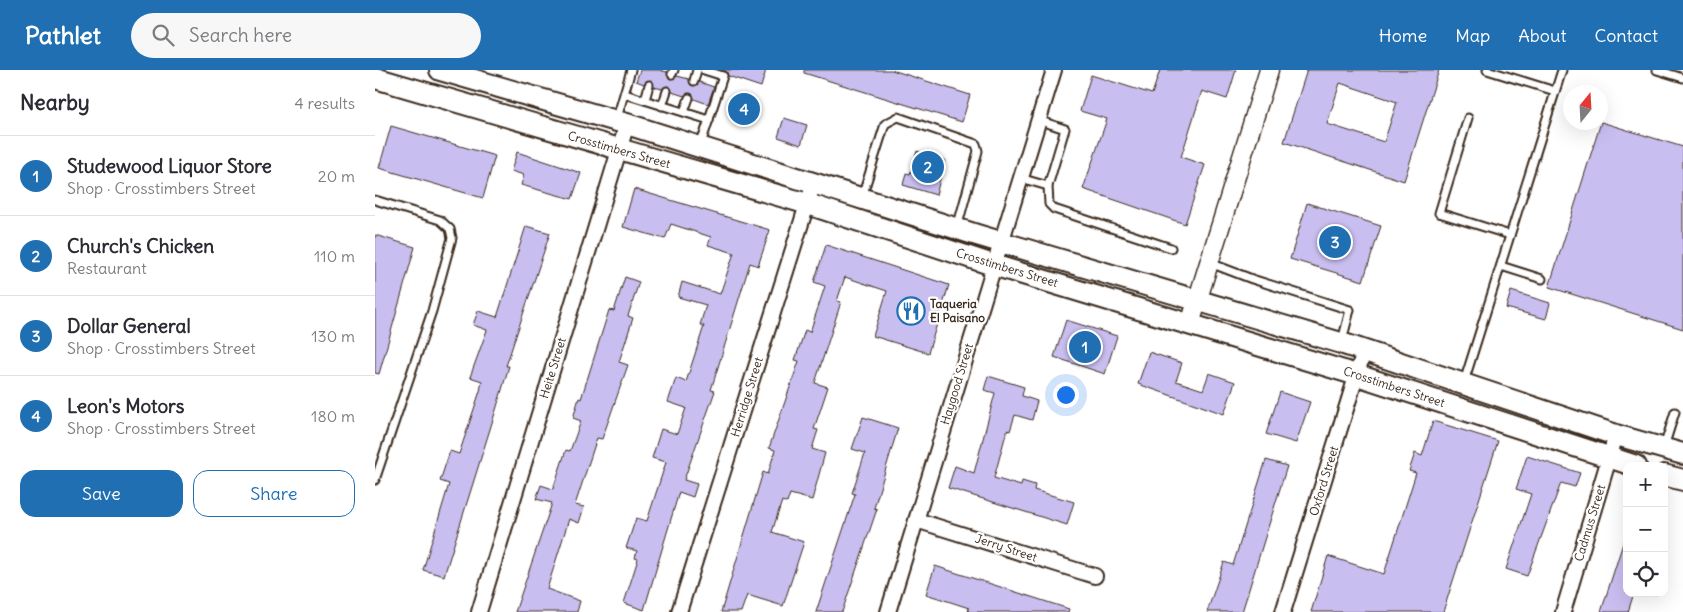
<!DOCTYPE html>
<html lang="en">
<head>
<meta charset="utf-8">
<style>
  :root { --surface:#fff; --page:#f7f7f7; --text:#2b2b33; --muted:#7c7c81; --line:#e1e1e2; --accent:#1f6fb2 }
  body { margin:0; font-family:Delius,sans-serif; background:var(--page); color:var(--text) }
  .controls { position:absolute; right:15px; bottom:15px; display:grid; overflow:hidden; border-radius:10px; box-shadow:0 5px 20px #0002 }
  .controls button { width:45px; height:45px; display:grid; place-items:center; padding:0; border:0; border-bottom:1px solid var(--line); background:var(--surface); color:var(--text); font:25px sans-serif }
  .compass { position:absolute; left:1188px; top:15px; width:45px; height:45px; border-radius:50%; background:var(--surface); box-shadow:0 5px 20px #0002; rotate:18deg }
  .you { position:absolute; left:690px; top:324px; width:18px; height:18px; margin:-12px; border:4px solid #fff; border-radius:50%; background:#1a73e8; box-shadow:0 0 0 8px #1a73e833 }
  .badge { display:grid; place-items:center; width:32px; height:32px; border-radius:50%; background:var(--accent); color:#fff; font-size:16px; font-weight:700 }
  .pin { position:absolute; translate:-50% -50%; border:2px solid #fff; box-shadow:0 1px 5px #0006 }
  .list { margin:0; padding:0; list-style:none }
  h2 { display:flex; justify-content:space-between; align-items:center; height:65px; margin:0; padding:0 20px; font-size:21px }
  h2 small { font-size:16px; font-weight:400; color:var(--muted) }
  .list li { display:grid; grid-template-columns:32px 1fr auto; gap:15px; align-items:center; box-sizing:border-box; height:80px; padding:0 20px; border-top:1px solid var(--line) }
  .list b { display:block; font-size:19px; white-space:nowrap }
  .list p { margin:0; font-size:16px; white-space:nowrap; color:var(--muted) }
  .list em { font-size:16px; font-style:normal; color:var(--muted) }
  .actions { display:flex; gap:10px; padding:15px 20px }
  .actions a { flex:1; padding:11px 0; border:1px solid var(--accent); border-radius:15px; text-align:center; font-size:18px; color:var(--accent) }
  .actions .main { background:var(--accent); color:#fff }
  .icon { flex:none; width:28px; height:28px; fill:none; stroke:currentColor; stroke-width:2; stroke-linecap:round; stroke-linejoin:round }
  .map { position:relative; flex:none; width:1308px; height:542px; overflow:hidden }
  header { display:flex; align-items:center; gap:30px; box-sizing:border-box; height:70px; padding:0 25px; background:var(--accent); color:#fff }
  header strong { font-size:24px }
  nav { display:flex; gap:28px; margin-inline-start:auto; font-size:18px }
  .search { width:350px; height:45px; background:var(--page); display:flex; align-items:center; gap:12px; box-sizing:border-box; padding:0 18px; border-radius:28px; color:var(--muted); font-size:19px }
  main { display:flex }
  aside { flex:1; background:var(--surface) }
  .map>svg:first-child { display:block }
  .building { fill:#c9bef0; stroke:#3b2a1e; fill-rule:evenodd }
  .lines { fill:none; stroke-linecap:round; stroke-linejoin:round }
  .service-casing { stroke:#3b2a1e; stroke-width:11 }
  .minor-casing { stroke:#3b2a1e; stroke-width:18 }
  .tertiary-casing { stroke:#3b2a1e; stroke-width:21 }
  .secondary-casing { stroke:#3b2a1e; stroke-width:24 }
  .service { stroke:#fff; stroke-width:7 }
  .minor { stroke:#fff; stroke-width:14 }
  .tertiary { stroke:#fff; stroke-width:18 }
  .secondary { stroke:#fff; stroke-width:20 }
  .labels { text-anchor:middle; stroke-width:4.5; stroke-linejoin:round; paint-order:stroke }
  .street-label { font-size:12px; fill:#3b2a1e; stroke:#fff }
  .poi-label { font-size:12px; font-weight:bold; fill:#3b2a1e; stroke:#fff; text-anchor:start }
</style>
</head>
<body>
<header>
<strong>Pathlet</strong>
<div class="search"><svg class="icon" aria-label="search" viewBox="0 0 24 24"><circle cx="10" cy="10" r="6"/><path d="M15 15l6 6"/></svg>Search here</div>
<nav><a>Home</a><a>Map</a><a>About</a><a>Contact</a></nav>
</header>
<main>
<aside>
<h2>Nearby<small>4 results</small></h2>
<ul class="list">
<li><span class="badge">1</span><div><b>Studewood Liquor Store</b><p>Shop · Crosstimbers Street</p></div><em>20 m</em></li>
<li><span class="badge">2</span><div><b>Church's Chicken</b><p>Restaurant</p></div><em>110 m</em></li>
<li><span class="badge">3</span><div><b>Dollar General</b><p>Shop · Crosstimbers Street</p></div><em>130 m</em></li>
<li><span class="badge">4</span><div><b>Leon's Motors</b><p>Shop · Crosstimbers Street</p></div><em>180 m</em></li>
</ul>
<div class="actions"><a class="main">Save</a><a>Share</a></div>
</aside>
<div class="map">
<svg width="1308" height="542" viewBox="0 0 1308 542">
  <rect width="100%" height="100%" fill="#fff"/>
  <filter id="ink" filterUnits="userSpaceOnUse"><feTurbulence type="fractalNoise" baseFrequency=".02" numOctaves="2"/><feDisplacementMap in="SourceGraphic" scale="10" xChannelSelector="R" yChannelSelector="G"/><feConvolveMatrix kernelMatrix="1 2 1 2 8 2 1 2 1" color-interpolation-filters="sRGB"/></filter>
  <g filter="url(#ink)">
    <g class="building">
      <polygon points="265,0 284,0 292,2 295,9 302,6 314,9 317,16 324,12 339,17 333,34 319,29 315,23 309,26 297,22 293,16 287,19 279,17 276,10 269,14 261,11"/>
      <polygon points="347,0 391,0 386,17 353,6 352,2"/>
      <polygon points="429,0 517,0 595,25 587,52 429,3"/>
      <polygon points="785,0 861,0 852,29 827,21 806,87 830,95 810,154 708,119 732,49 705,41 716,5 777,24"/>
      <path d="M 932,0 L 1064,0 L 1029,111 L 909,72 ZM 965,13 L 1022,32 L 1009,72 L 952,54 Z"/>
      <polygon points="409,48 432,55 426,75 403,67"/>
      <polygon points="1226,52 1308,77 1308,259 1174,217"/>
      <polygon points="16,56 120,86 108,128 4,98"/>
      <polygon points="542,81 570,90 561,125 528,115 531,103 535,104"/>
      <polygon points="142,82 206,103 197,129 146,115 149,105 136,101"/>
      <polygon points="259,119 395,160 383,196 375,193 336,320 340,321 309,410 322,414 318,427 304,422 269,540 249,533 263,489 260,488 262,481 251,478 261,448 272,451 291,392 277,388 286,359 302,364 311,338 293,332 301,308 311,312 329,256 325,255 331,235 303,227 307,212 345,224 359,183 333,175 336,167 296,154 290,169 248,157"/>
      <polygon points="932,133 1006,156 988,211 915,189"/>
      <polygon points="151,156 175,163 131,296 134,296 121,340 69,506 48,500 74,414 65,411 75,381 84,384 105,321 107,311 95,307 112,260 98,255 103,241 122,247"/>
      <polygon points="0,165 40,177 4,304 0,303"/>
      <polygon points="451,175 574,215 553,283 498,266 512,221 470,207 462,231 466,232 440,313 453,317 439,359 443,360 437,379 450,383 437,430 415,424 412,433 407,431 397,462 429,472 408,536 372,525 366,542 346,542 388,402 393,404 400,380 394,378 424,291 420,290 430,260 435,262 450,216 439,212"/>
      <polygon points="250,207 264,212 253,246 258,248 244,292 253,295 227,369 222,368 200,435 209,437 204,453 194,449 172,519 205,531 202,542 140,542 177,433 161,429 166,415 178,419 191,380 195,381 206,351 198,348 204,328 206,329 234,240 239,241"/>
      <polygon points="1136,221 1175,233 1171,249 1131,238"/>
      <polygon points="691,250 742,266 730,304 679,287"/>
      <polygon points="774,282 807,293 801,311 828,320 834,303 860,312 849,344 763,314"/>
      <polygon points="613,306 649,317 647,326 662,331 657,350 640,345 635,361 632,360 619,408 646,416 647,411 660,415 659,420 699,432 692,455 573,418 580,396 599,403 620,323 609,320"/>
      <polygon points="905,322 935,332 921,373 891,364"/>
      <polygon points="488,347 523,358 499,438 502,439 467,542 441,542 480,424 477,423 490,383 477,379"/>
      <polygon points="1058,351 1123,371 1068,542 936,542 953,486 1009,504 1041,403 1034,401 1040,383 1047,386"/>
      <polygon points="1152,386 1205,403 1200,417 1186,413 1152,506 1131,499 1156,424 1141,419"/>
      <polygon points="891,390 912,396 867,542 832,542 849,492 858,495"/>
      <polygon points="1249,470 1252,470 1252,523 1259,523 1253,542 1226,542"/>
      <polygon points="560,496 694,539 693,542 593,542 594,538 551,524"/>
    </g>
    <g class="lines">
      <g class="service-casing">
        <g id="service">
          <polyline points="1112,0 1180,21"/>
          <polyline points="1282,0 1308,8"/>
          <polyline points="297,4 299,0"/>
          <polyline points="319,11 322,0"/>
          <polyline points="250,24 334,50"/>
          <polyline points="270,30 274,15"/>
          <polyline points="287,36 292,21"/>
          <polyline points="309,42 314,28"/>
          <polyline points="242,48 256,0"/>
          <polyline points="1093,48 1064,143 1135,165"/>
          <polyline points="325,77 348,6 329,0"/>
          <polyline points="645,108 673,116 690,59 663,50"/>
          <polyline points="673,116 674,134 679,139 796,178"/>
          <polyline points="487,127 510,54 523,47 601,74 603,81 582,158"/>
          <polyline points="0,130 65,150 75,159 77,168 57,241 0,410"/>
          <polyline points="835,193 877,209 975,240 967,271"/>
          <polyline points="1126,196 1167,209"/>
          <polyline points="1089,312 1187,0"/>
          <polyline points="1289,377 1300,342"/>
        </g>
      </g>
      <g class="minor-casing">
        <g id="minor">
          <polyline points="541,450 720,506"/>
          <polyline points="104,542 252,54"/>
          <polyline points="304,542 435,125"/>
          <polyline points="513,542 679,0"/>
          <polyline points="908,542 989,281"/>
          <polyline points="1188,542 1241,365"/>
        </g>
      </g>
      <g class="tertiary-casing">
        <polyline id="tertiary" points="815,254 894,0"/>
      </g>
      <g class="secondary-casing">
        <g id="secondary">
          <polyline points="65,0 252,54 602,165 966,273 1241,365 1308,384"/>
          <polyline points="0,8 433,134 618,195 982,305 1261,396"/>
          <polyline points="1289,405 1308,410"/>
        </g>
      </g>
      <use href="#service" class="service"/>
      <use href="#minor" class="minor"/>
      <use href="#tertiary" class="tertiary"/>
      <use href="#secondary" class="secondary"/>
    </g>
  </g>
  <defs>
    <g id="restaurant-ring" transform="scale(1.4375)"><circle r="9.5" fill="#fff" stroke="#1f6fb2" stroke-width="1.5"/><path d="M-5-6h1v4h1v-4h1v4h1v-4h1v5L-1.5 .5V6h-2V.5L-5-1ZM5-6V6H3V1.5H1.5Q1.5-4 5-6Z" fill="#1f6fb2"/></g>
  </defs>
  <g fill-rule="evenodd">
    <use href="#restaurant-ring" x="536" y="241"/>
  </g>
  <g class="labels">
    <g class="street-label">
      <text transform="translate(244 80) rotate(16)" y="4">Crosstimbers Street</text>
      <text transform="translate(632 198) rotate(17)" y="4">Crosstimbers Street</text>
      <text transform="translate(178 298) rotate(-73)" y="4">Heite Street</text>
      <text transform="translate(582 314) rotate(-73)" y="4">Haygood Street</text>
      <text transform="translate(1019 317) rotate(18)" y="4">Crosstimbers Street</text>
      <text transform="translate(372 327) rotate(-73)" y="4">Herridge Street</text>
      <text transform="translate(949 411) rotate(-73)" y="4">Oxford Street</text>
      <text transform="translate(1215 453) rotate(-73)" y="4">Cadmus Street</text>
      <text transform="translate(631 478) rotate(18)" y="4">Jerry Street</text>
    </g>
    <g class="poi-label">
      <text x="555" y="238">Taqueria<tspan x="555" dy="14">El Paisano</tspan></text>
    </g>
  </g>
</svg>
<div class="controls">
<button>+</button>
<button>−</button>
<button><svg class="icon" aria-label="locate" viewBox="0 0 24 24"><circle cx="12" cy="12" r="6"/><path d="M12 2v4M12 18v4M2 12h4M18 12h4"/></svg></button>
</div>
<svg class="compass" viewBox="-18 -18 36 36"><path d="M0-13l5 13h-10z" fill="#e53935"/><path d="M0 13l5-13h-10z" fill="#7c7c81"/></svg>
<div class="you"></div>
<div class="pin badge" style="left:710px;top:277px">1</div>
<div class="pin badge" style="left:553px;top:97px">2</div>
<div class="pin badge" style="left:960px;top:172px">3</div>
<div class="pin badge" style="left:369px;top:39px">4</div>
</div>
</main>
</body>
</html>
